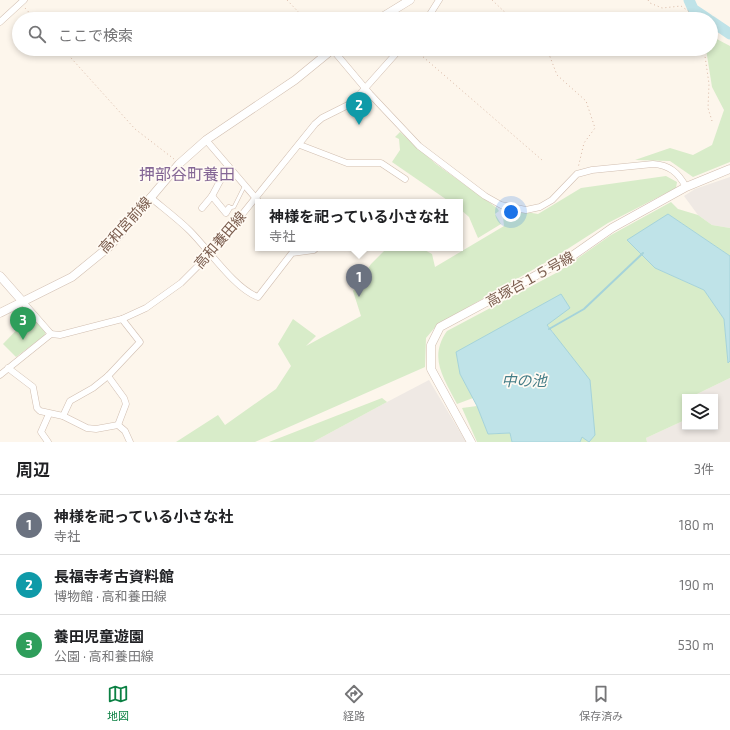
<!DOCTYPE html>
<html lang="ja">
<head>
<meta charset="utf-8">
<style>
  :root { --surface:#fff; --page:#f6f6f6; --text:#202124; --muted:#757577; --line:#e0e0e0; --accent:#0b8043 }
  body { margin:0; font-family:"Exo 2","Noto Sans JP",sans-serif; background:var(--page); color:var(--text) }
  .controls { position:absolute; right:12px; bottom:12px; display:grid; overflow:hidden; border-radius:0px; box-shadow:0 2px 6px #0003 }
  .controls button { width:36px; height:36px; display:grid; place-items:center; padding:0; border:0; border-bottom:1px solid var(--line); background:var(--surface); color:var(--text); font:20px sans-serif }
  .you { position:absolute; left:511px; top:212px; width:14px; height:14px; margin:-10px; border:3px solid #fff; border-radius:50%; background:#1a73e8; box-shadow:0 0 0 6px #1a73e833 }
  .badge { display:grid; place-items:center; width:26px; height:26px; border-radius:50%; background:var(--accent); color:#fff; font-size:13px; font-weight:700 }
  .pin { position:absolute; translate:-50% -33px; filter:drop-shadow(0 1px 2px #0008) }
  .pin::after { content:''; position:absolute; top:21px; width:14px; height:12px; background:inherit; clip-path:polygon(0 0,100% 0,50% 100%) }
  .popup { position:absolute; left:255px; top:199px; width:208px; height:52px; box-sizing:border-box; display:grid; place-content:center; border-radius:0px; background:var(--surface); filter:drop-shadow(0 1px 3px #0005); font-size:13px; white-space:nowrap; color:var(--muted) }
  .popup b { font-size:15px; color:var(--text) }
  .popup::after { content:''; position:absolute; left:50%; top:100%; margin-left:-8px; border:8px solid transparent; border-top-color:var(--surface) }
  .list { margin:0; padding:0; list-style:none }
  h2 { display:flex; justify-content:space-between; align-items:center; height:52px; margin:0; padding:0 16px; font-size:17px }
  h2 small { font-size:13px; font-weight:400; color:var(--muted) }
  .list li { display:grid; grid-template-columns:26px 1fr auto; gap:12px; align-items:center; box-sizing:border-box; height:60px; padding:0 16px; border-top:1px solid var(--line) }
  .list b { display:block; font-size:15px; white-space:nowrap }
  .list p { margin:0; font-size:13px; white-space:nowrap; color:var(--muted) }
  .list em { font-size:13px; font-style:normal; color:var(--muted) }
  .icon { flex:none; width:22px; height:22px; fill:none; stroke:currentColor; stroke-width:2; stroke-linecap:round; stroke-linejoin:round }
  .map { position:relative; flex:none; width:730px; height:442px; overflow:hidden }
  .search { position:absolute; background:var(--surface); box-shadow:0 2px 6px #0003; left:12px; right:12px; top:12px; height:44px; display:flex; align-items:center; gap:10px; box-sizing:border-box; padding:0 14px; border-radius:22px; color:var(--muted); font-size:15px }
  .sheet { height:232px; background:var(--surface) }
  nav { display:flex; justify-content:space-around; align-items:center; box-sizing:border-box; height:56px; border-top:1px solid var(--line); background:var(--surface); font-size:11px; color:var(--muted) }
  nav a { display:grid; justify-items:center; gap:2px }
  nav .on { color:var(--accent) }
  .map>svg:first-child { display:block }
  .industrial { fill:#efe9e4 }
  .green { fill:#d8ecc9 }
  .water { fill:#bfe3e8; stroke:#a5d3da }
  .lines { fill:none; stroke-linecap:round; stroke-linejoin:round }
  .stream { stroke:#a5d3da; stroke-width:2 }
  .river { stroke:#bfe3e8; stroke-width:11 }
  .service-casing { stroke:#d1beb0; stroke-width:4 }
  .minor-casing { stroke:#d1beb0; stroke-width:7 }
  .tertiary-casing { stroke:#d1beb0; stroke-width:9 }
  .path { stroke:#d9b8a5; stroke-width:1; stroke-dasharray:1 3; stroke-linecap:butt }
  .service { stroke:#fff; stroke-width:3 }
  .minor { stroke:#fff; stroke-width:6 }
  .tertiary { stroke:#fff; stroke-width:8 }
  .labels { text-anchor:middle; stroke-width:3.5; stroke-linejoin:round; paint-order:stroke }
  .street-label { font-size:14px; fill:#7a5c4d; stroke:#fffaf3 }
  .water-label { font-size:15px; font-style:italic; fill:#437c86; stroke:#fffaf3 }
  .quarter-label { font-size:16px; fill:#846695; stroke:#fffaf3 }
</style>
</head>
<body>
<div class="map">
<svg width="730" height="442" viewBox="0 0 730 442">
  <rect width="100%" height="100%" fill="#fdf6ec"/>
  <g class="industrial">
    <polygon points="730,177 730,228 712,225 698,215 684,196 695,189"/>
    <polygon points="730,378 730,442 647,442 646,438 685,420 685,427 715,427 715,397 697,397 697,394"/>
    <polygon points="429,380 466,442 313,442 387,402"/>
  </g>
  <g class="green">
    <polygon points="711,36 730,46 730,162 693,177 670,161 635,160 670,148 693,155 712,145 724,110 712,87 706,49 711,49"/>
    <polygon points="400,132 436,164 497,208 499,211 495,214 501,224 478,238 469,217 460,209 460,202 450,202 392,162 400,150 399,139 395,137"/>
    <polygon points="666,176 677,182 676,188 608,223 555,257 437,325 426,338 425,367 255,442 176,442 218,415 225,425 276,389 291,366 278,344 293,319 316,336 306,346 361,316 353,291 371,264 387,248 421,248 432,254 435,267 504,226 502,208 538,214 581,188"/>
    <path d="M 671,202 L 678,209 L 698,215 L 712,225 L 730,228 L 730,256 L 668,214 L 655,268 L 704,290 L 724,319 L 728,362 L 730,361 L 730,378 L 697,394 L 697,397 L 685,397 L 685,420 L 646,438 L 647,442 L 580,442 L 582,437 L 553,332 L 547,325 L 460,374 L 473,398 L 457,404 C 444,378 428,358 447,331 L 558,272 L 611,235 Z"/>
    <polygon points="31,315 46,332 44,336 16,357 3,344"/>
    <polygon points="382,398 387,402 313,442 269,442"/>
    <polygon points="477,406 488,434 510,433 512,442 477,442 462,408"/>
  </g>
  <g class="water">
    <polygon points="668,214 730,256 730,361 728,363 724,319 704,290 655,268 627,240"/>
    <polygon points="561,294 570,308 547,325 590,380 595,435 589,442 582,437 580,442 512,442 510,433 488,434 477,406 460,374 456,352"/>
  </g>
  <g class="lines">
    <polyline class="stream" points="549,329 584,309 643,253"/>
    <g class="river">
      <polyline points="689,0 693,9 708,19"/>
      <polyline points="711,21 730,34"/>
    </g>
    <g class="service-casing">
      <polyline id="service" points="229,208 234,207 245,185"/>
    </g>
    <g class="minor-casing">
      <g id="minor">
        <polyline points="427,19 439,0"/>
        <polyline points="0,22 24,0"/>
        <path d="M 333,50 L 370,94 L 419,146 L 485,196 L 501,205 L 526,210 L 540,207 L 552,200 L 577,174 L 592,170 L 653,164 C 669,165 678,172 686,187"/>
        <polyline points="206,140 259,202"/>
        <polyline points="300,145 347,163 381,163 405,179"/>
        <polyline points="212,196 228,166"/>
        <path d="M 150,197 C 163,208 178,219 190,231 C 209,250 235,289 258,297 L 292,253 L 314,250 L 316,248"/>
        <polyline points="202,208 212,196 226,213 229,208"/>
        <polyline points="23,302 51,334"/>
        <polyline points="8,368 33,387 37,408 40,411 63,416 87,428 96,429 118,425 125,431 130,442"/>
        <polyline points="0,375 51,334 60,335 122,319 146,308 181,283 211,253 315,124 322,118 352,103 400,49"/>
        <polyline points="108,376 124,398 126,404 118,425"/>
        <polyline points="63,416 70,401 93,388 108,376 140,342 122,319"/>
        <polyline points="48,442 41,432 49,414"/>
      </g>
    </g>
    <g class="tertiary-casing">
      <g id="tertiary">
        <polyline points="379,19 410,0"/>
        <polyline points="0,276 23,302"/>
        <polyline points="0,313 72,277 110,246 179,164 206,140 295,80 333,49"/>
        <polyline points="471,442 431,369 431,345 440,327 572,256 612,228 686,187 730,169"/>
      </g>
    </g>
    <g class="path">
      <polyline points="287,0 305,19"/>
      <polyline points="492,0 512,19"/>
      <polyline points="648,0 650,3 662,8 681,6 700,19"/>
      <polyline points="25,8 35,19"/>
      <polyline points="63,49 135,129 174,159"/>
      <polyline points="414,49 542,160"/>
      <polyline points="547,49 557,75 586,101 595,128 584,143 578,168"/>
      <polyline points="704,49 709,84 708,108 712,121"/>
    </g>
    <use href="#service" class="service"/>
    <use href="#minor" class="minor"/>
    <use href="#tertiary" class="tertiary"/>
  </g>
  <g class="labels">
    <g class="street-label">
      <text transform="translate(125 225) rotate(-48)" y="5">高和宮前線</text>
      <text transform="translate(220 240) rotate(-49)" y="5">高和養田線</text>
      <text transform="translate(530 279) rotate(-29)" y="5">高塚台１５号線</text>
    </g>
    <g class="water-label">
      <text x="524" y="386">中の池</text>
    </g>
    <g class="quarter-label">
      <text x="187" y="180">押部谷町養田</text>
    </g>
  </g>
</svg>
<div class="controls">
<button><svg class="icon" aria-label="layers" viewBox="0 0 24 24"><path d="M12 4l9 5-9 5-9-5zM3 14l9 5 9-5"/></svg></button>
</div>
<div class="you"></div>
<div class="pin badge" style="left:359px;top:297px;background:#6b7280">1</div>
<div class="popup"><b>神様を祀っている小さな社</b>寺社</div>
<div class="pin badge" style="left:359px;top:125px;background:#0f9aa8">2</div>
<div class="pin badge" style="left:23px;top:340px;background:#2e9e5b">3</div>
<div class="search"><svg class="icon" aria-label="search" viewBox="0 0 24 24"><circle cx="10" cy="10" r="6"/><path d="M15 15l6 6"/></svg>ここで検索</div>
</div>
<section class="sheet">
<h2>周辺<small>3件</small></h2>
<ul class="list">
<li><span class="badge" style="background:#6b7280">1</span><div><b>神様を祀っている小さな社</b><p>寺社</p></div><em>180 m</em></li>
<li><span class="badge" style="background:#0f9aa8">2</span><div><b>長福寺考古資料館</b><p>博物館 · 高和養田線</p></div><em>190 m</em></li>
<li><span class="badge" style="background:#2e9e5b">3</span><div><b>養田児童遊園</b><p>公園 · 高和養田線</p></div><em>530 m</em></li>
</ul>
</section>
<nav>
<a class="on"><svg class="icon" aria-label="map" viewBox="0 0 24 24"><path d="M3 6l6-2 6 2 6-2v14l-6 2-6-2-6 2zM9 4v14M15 6v14"/></svg>地図</a>
<a><svg class="icon" aria-label="directions" viewBox="0 0 24 24"><path d="M12 3l9 9-9 9-9-9zM9 14v-3h6M13 9l2 2-2 2"/></svg>経路</a>
<a><svg class="icon" aria-label="saved" viewBox="0 0 24 24"><path d="M7 4h10v16l-5-4-5 4z"/></svg>保存済み</a>
</nav>
</body>
</html>
